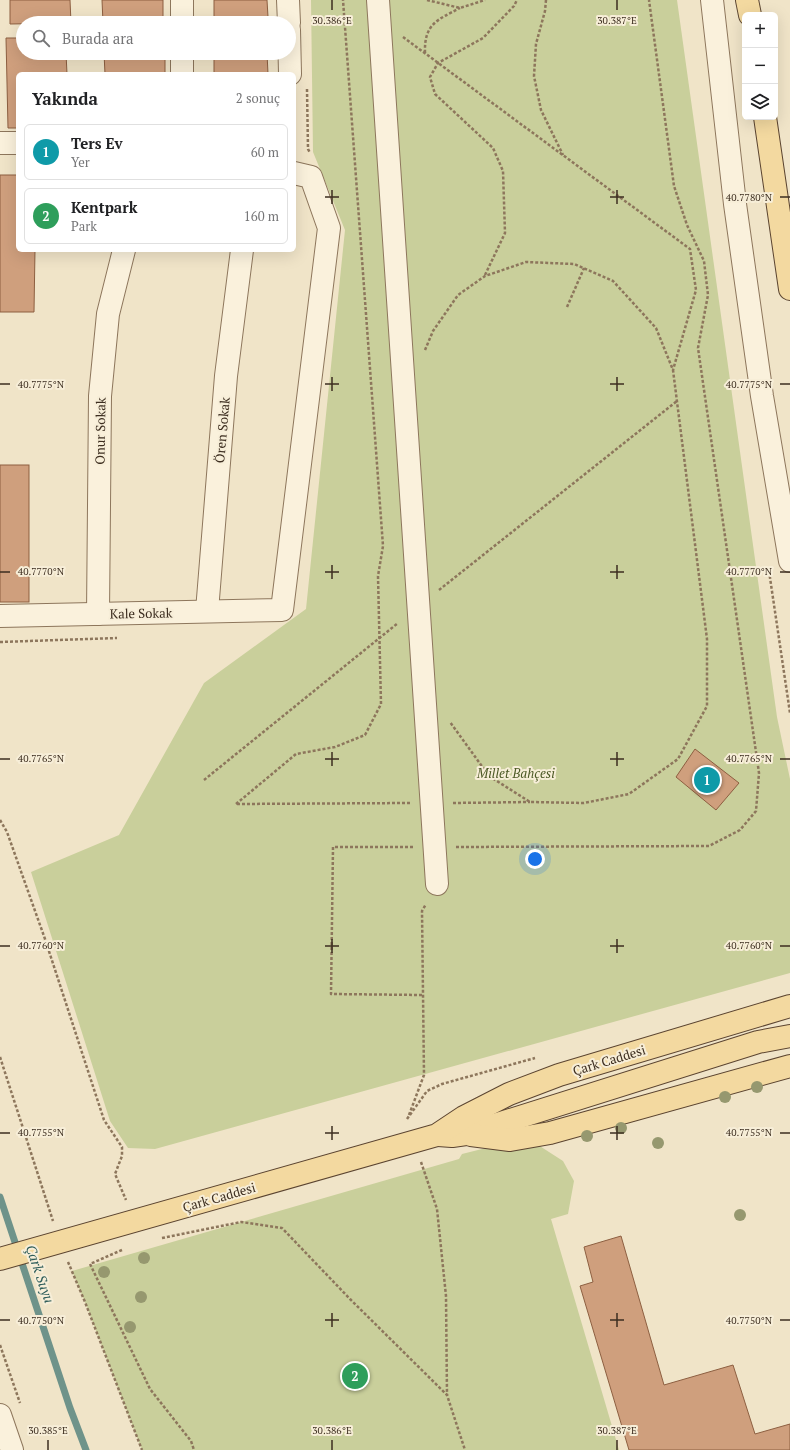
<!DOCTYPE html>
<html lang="tr">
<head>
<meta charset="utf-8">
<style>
  :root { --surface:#fff; --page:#f6f6f6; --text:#202124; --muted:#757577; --line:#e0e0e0; --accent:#9e2a2b }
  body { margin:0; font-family:"PT Serif",serif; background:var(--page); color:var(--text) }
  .controls { position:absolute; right:12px; top:12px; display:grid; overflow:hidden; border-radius:6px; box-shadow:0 4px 16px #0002 }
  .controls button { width:36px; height:36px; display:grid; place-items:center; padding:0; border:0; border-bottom:1px solid var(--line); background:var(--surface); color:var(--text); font:20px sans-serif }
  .you { position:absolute; left:535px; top:859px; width:14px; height:14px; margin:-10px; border:3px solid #fff; border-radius:50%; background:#1a73e8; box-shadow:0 0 0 6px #1a73e833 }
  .badge { display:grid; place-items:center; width:26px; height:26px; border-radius:50%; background:var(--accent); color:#fff; font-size:13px; font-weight:700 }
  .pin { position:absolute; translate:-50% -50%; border:2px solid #fff; box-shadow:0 1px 4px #0006 }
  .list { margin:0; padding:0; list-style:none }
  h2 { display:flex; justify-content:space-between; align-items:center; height:52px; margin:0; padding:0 16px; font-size:17px }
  h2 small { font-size:13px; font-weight:400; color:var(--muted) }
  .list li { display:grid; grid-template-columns:26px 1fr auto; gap:12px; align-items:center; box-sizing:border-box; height:56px; margin:0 8px 8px; padding:0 8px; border:1px solid var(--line); border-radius:6px }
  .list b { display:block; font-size:15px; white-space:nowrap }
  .list p { margin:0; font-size:13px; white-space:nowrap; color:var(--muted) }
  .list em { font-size:13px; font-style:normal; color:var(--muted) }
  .icon { flex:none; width:22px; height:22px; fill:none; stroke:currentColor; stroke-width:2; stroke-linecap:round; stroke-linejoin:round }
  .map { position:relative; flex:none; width:790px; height:1450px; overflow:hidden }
  .search { position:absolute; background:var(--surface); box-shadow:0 4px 16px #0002; left:16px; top:16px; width:280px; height:44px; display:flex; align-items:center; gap:10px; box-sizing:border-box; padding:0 14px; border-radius:22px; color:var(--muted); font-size:15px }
  .panel { position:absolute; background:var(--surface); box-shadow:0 4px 16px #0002; left:16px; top:72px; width:280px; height:180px; border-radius:6px }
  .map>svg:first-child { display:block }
  .green { fill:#c9cf9b }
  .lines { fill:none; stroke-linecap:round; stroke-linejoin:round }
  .stream { stroke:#6f938a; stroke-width:7 }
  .building { fill:#cf9f7d; stroke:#8d5f41 }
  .minor-casing { stroke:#8d765c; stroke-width:24 }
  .major-casing { stroke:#5b4430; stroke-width:24 }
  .path { stroke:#8d765c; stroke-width:2.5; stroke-dasharray:3 2; stroke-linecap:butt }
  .minor { stroke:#faf1dc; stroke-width:22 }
  .major { stroke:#f3d9a0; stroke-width:22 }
  .tree { fill:#96986f }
  .ticks { fill:none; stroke:#3d2e20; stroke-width:1.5 }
  .labels { text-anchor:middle; stroke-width:4; stroke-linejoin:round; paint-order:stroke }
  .street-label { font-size:13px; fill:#3d2e20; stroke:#f7eed8 }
  .park-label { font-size:13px; font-style:italic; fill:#4d5a26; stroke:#f7eed8 }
  .water-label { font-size:14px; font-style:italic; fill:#2f5d5a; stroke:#f7eed8 }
  .ticks-label { font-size:10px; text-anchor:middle; fill:#3d2e20; stroke:#f7eed8; stroke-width:4; stroke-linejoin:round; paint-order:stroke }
</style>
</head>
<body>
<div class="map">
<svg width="790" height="1450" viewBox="0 0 790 1450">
  <rect width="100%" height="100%" fill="#f0e4c8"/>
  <g class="green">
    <polygon points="311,0 677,0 777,717 790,779 790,973 155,1149 128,1148 110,1121 31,872 119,835 204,683 306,609 345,230 313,152"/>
    <polygon points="535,1143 563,1161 574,1181 568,1214 551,1219 619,1450 142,1450 85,1302 72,1271 459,1159 462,1154 502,1144"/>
  </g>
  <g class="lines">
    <polyline class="stream" points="0,1197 70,1408 86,1450"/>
  </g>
  <g class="building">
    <polygon points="10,0 70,0 71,23 10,24"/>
    <polygon points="102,0 163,0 163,23 103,23"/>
    <polygon points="214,0 267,0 268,17 214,18"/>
    <polygon points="6,38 23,38 23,53 66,53 67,74 18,74 18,128 8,128"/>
    <polygon points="104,53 165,53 165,74 105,74"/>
    <polygon points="214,53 267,53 268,74 214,74"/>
    <polygon points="0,175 18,175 18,250 35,250 34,312 0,312"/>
    <rect x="0" y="465" width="29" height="137"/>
    <polygon points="695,749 739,783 716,810 676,777"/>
    <polygon points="621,1236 664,1385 733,1365 755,1434 790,1424 790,1450 629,1450 580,1286 593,1282 584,1247"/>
  </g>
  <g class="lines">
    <g class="minor-casing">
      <g id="minor">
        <polyline points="182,0 182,23"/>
        <polyline points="288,0 289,23"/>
        <polyline points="378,0 437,884"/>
        <polyline points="712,0 735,204 762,396 790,561"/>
        <polyline points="289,30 290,74"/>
        <polyline points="182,53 182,74"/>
        <polyline points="0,143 18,143"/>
        <polyline points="207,611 226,376 242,250"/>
        <polyline points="98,614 100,396 108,314 124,250"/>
        <polyline points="0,616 282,610 329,228 311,177 294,173"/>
        <polyline points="0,1415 12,1450"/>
      </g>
    </g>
    <g class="major-casing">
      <g id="major">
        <polyline points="747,0 750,15"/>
        <polyline points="765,117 790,289"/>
        <polyline points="438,1135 452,1136 466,1134 758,1042 790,1036"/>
        <polyline points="471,1135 510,1140 550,1133 790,1066"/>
        <polyline points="0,1259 437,1135 464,1117 509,1094 559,1075 790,1006"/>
      </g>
    </g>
    <g class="path">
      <polyline points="427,0 460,8 485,0"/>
      <polyline points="546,0 545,11 536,44 534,76 541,110 563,155"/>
      <polyline points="403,37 690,249 696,290 673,370"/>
      <path d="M 425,53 C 424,24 437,20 460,8"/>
      <polyline points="307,89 308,149 310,153"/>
      <polyline points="485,275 505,233 503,171 493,148 435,94 430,77 438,63 483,38 514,6 517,0"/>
      <polyline points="567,307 584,268"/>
      <polyline points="425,350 433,331 458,295 485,276 526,262 574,264 613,281 656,328 673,370 707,639 707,706 678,759 629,794 584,803 530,802 489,776 450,722"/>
      <polyline points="769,571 790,713"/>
      <polyline points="439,590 677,401"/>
      <polyline points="0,642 117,638"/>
      <polyline points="204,780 398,623"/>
      <polyline points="453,803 530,802"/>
      <polyline points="236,804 296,754 335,747 365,735 381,704 378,576 383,546 343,0"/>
      <polyline points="237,804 410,803"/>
      <polyline points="0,820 7,832 45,939 104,1120 122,1147 122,1156 115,1174 126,1200"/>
      <polyline points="413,847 333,847 331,994 422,995"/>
      <polyline points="456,847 709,846 740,830 756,811 759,773 698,348 708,295 704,261 687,225 674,186 649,0"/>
      <polyline points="0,1057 53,1221"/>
      <polyline points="409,1115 424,1075 422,911 426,904"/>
      <polyline points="407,1119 427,1091 442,1084 535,1058"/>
      <polyline points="421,1162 437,1209 446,1296 447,1395"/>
      <polyline points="162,1238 241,1222 282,1228 350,1299 447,1395 465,1450"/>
      <polyline points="122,1250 90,1264 150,1389 191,1441 194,1450"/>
      <polyline points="68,1262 85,1302 142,1450"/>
      <polyline points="0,1345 20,1403"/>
    </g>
    <use href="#minor" class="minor"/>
    <use href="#major" class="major"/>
  </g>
  <g class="tree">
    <circle cx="757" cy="1087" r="6"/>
    <circle cx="725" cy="1097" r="6"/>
    <circle cx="621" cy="1128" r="6"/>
    <circle cx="587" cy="1136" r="6"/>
    <circle cx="658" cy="1143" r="6"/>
    <circle cx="740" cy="1215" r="6"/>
    <circle cx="144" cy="1258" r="6"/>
    <circle cx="104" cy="1272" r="6"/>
    <circle cx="141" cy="1297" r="6"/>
    <circle cx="130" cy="1327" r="6"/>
  </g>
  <path class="ticks" d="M 332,0 L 332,10M 617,0 L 617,10M 332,190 L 332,204M 617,190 L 617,204M 325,197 L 339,197M 610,197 L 624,197M 780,197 L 790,197M 332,377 L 332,391M 617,377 L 617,391M 0,384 L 10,384M 325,384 L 339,384M 610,384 L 624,384M 780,384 L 790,384M 332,565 L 332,579M 617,565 L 617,579M 0,572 L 10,572M 325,572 L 339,572M 610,572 L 624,572M 780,572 L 790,572M 332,752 L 332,766M 617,752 L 617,766M 0,759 L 10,759M 325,759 L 339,759M 610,759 L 624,759M 780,759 L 790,759M 332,939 L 332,953M 617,939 L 617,953M 0,946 L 10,946M 325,946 L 339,946M 610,946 L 624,946M 780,946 L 790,946M 332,1126 L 332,1140M 617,1126 L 617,1140M 0,1133 L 10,1133M 325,1133 L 339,1133M 610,1133 L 624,1133M 780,1133 L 790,1133M 332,1313 L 332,1327M 617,1313 L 617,1327M 0,1320 L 10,1320M 325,1320 L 339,1320M 610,1320 L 624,1320M 780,1320 L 790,1320M 48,1440 L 48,1450M 332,1440 L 332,1450M 617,1440 L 617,1450"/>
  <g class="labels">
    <g class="street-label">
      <text transform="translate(222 430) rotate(-85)" y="5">Ören Sokak</text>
      <text transform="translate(100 431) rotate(-89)" y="5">Onur Sokak</text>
      <text transform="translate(141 613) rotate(-1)" y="5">Kale Sokak</text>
      <text transform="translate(609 1060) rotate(-17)" y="5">Çark Caddesi</text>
      <text transform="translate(219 1197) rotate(-16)" y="5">Çark Caddesi</text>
    </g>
    <g class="park-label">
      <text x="516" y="778">Millet Bahçesi</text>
    </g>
    <g class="water-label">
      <text transform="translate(40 1274) rotate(71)" y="5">Çark Suyu</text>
    </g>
  </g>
  <g class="ticks-label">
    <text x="332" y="24">30.386°E</text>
    <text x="617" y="24">30.387°E</text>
    <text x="749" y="201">40.7780°N</text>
    <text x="41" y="388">40.7775°N</text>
    <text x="749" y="388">40.7775°N</text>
    <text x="41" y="575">40.7770°N</text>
    <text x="749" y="575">40.7770°N</text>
    <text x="41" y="762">40.7765°N</text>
    <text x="749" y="762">40.7765°N</text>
    <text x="41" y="949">40.7760°N</text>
    <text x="749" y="949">40.7760°N</text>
    <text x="41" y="1136">40.7755°N</text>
    <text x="749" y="1136">40.7755°N</text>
    <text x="41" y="1324">40.7750°N</text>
    <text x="749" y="1324">40.7750°N</text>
    <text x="48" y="1434">30.385°E</text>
    <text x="332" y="1434">30.386°E</text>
    <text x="617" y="1434">30.387°E</text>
  </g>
</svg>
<div class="controls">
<button>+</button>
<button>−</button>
<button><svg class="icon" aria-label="layers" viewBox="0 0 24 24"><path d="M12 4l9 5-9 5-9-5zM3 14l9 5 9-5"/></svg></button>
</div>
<div class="you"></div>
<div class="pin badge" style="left:707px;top:780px;background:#0f9aa8">1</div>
<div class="pin badge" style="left:355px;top:1376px;background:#2e9e5b">2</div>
<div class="search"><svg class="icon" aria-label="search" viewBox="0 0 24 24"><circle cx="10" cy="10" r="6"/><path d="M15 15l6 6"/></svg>Burada ara</div>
<section class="panel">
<h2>Yakında<small>2 sonuç</small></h2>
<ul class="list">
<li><span class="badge" style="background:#0f9aa8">1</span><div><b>Ters Ev</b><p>Yer</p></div><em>60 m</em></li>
<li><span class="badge" style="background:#2e9e5b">2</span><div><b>Kentpark</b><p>Park</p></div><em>160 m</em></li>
</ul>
</section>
</div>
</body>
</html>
